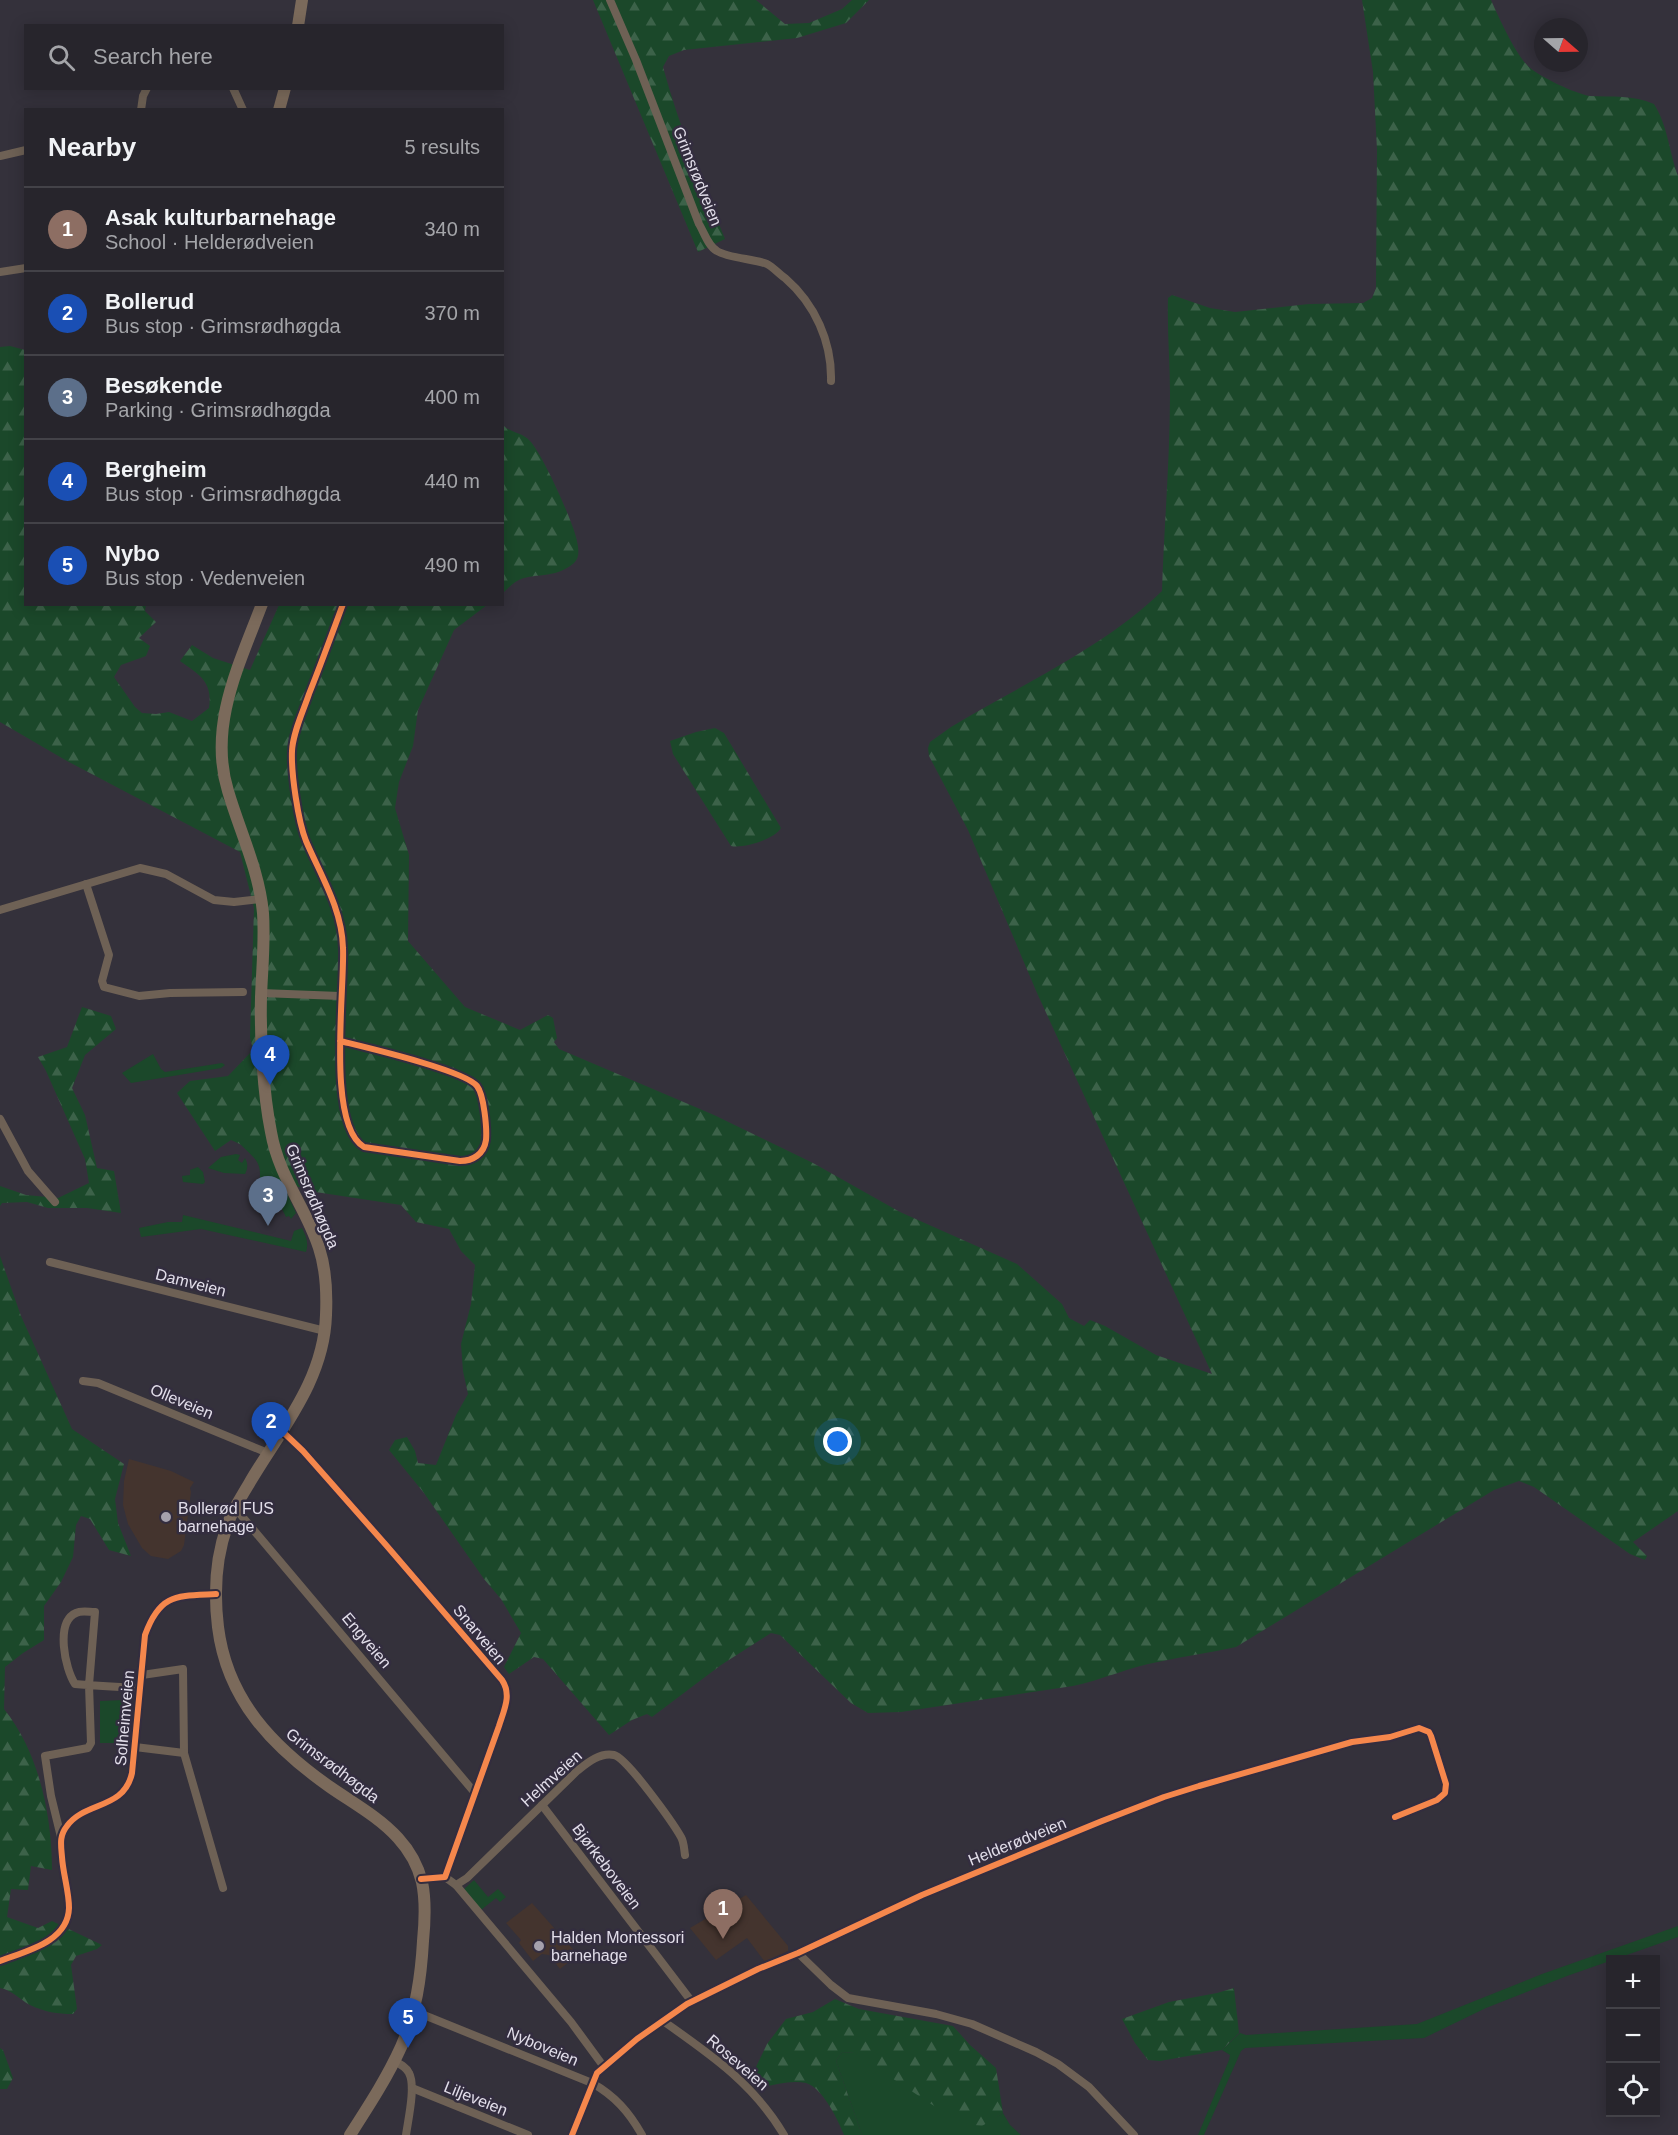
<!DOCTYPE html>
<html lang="en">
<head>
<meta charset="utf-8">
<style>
  :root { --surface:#27252c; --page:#333138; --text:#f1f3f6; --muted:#a4a5a9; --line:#434248; --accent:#a5a1ad }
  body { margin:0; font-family:Arial,sans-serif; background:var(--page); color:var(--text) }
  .controls { position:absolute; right:18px; bottom:18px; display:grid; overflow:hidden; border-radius:0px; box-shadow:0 3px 15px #0003 }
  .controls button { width:54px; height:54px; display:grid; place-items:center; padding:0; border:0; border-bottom:2px solid var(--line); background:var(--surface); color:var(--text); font:30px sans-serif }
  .compass { position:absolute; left:1534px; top:18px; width:54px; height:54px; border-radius:50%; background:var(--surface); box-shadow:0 3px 15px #0003; rotate:110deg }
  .you { position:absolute; left:838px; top:1442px; width:21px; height:21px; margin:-15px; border:4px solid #fff; border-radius:50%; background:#1a73e8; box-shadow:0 0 0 9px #1a73e833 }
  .badge { display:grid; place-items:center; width:39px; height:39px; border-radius:50%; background:var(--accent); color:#fff; font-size:20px; font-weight:700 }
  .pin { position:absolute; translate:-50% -50px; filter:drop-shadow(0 2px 3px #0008) }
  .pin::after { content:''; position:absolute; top:32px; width:21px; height:18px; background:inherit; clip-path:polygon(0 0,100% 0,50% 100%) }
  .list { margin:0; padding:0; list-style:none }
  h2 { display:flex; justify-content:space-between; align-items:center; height:78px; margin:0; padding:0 24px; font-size:26px }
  h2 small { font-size:20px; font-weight:400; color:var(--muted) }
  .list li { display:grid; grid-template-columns:39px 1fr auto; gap:18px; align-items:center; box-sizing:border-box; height:84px; padding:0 24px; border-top:2px solid var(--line) }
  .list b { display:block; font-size:22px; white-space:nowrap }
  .list p { margin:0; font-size:20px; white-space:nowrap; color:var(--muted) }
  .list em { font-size:20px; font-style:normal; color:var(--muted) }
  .icon { flex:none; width:33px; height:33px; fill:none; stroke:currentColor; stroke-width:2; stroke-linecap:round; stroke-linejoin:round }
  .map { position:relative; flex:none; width:1678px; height:2135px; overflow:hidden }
  .search { position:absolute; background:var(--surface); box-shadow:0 3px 15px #0003; left:24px; top:24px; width:480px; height:66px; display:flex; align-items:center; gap:15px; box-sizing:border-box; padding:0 21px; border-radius:0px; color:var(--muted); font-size:22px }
  .panel { position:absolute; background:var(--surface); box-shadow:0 3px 15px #0003; left:24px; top:108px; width:480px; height:498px; border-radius:0px }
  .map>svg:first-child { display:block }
  .education { fill:#44342e }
  .green { fill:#1b482a }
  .forest { fill:url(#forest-firs) }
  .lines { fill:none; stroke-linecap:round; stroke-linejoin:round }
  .minor { stroke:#6e6155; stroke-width:8 }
  .secondary { stroke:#7b6a5b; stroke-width:12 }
  .cycleway-casing { stroke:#332d3f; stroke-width:10 }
  .cycleway { stroke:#f5874c; stroke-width:6 }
  .poi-dot { fill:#a5a1ad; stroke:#332d3f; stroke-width:2 }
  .labels { text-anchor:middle; stroke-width:5; stroke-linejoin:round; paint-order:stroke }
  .street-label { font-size:16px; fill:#e2deea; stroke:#332d3f }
  .poi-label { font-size:16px; fill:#e2deea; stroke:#332d3f; text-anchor:start }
</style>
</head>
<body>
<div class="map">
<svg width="1678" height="2135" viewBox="0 0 1678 2135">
  <defs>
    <pattern id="forest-firs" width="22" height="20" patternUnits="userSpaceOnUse" patternTransform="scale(1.5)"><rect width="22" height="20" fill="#1b482a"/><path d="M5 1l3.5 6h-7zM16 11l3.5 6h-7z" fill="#3c6249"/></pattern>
  </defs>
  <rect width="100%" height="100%" fill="#34313b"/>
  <g class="education">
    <polygon points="129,1459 171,1471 194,1482 190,1488 191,1492 184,1545 181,1551 168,1559 151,1556 142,1548 128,1524 123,1505 124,1481"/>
    <polygon points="746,1895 788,1946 788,1951 765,1962 747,1938 716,1960 690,1928"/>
    <polygon points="532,1903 578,1955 560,1969 549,1955 542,1954 533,1961 519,1943 521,1940 506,1923"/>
  </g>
  <g class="green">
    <polygon points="153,1054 161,1069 165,1072 222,1063 225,1065 221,1068 131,1083 122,1073"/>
    <path d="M 248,1139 L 274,1165 L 296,1213 L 291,1219 L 289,1216 L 286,1217 L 280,1205 L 274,1204 L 259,1184 C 263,1162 255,1159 240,1144 Z"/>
    <path d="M 236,1154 L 240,1155 L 238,1160 L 242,1163 L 245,1158 C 248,1163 248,1169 245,1174 L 224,1173 L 208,1168 L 221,1157 Z"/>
    <polygon points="198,1167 203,1172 205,1182 203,1184 183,1182 182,1176 190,1175 190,1170"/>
    <path d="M 183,1215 L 291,1241 L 294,1231 L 302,1228 C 306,1236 309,1243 306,1252 L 201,1229 L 141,1237 L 139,1228 L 168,1222 L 182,1222 Z"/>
    <polygon points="124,1700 124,1743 100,1743 100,1701"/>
    <polygon points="474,1880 488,1897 498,1889 506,1897 500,1902 496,1898 481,1910 464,1889"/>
    <polygon points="1678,1926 1678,1937 1567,1976 1486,2008 1424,2038 1245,2048 1241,2051 1204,2135 1198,2135 1229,2060 1230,2055 1222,2050 1240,2033 1246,2035 1417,2024 1542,1974"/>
    <polygon points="842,2052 855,2053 890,2075 996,2117 1003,2113 1010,2125 1021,2135 862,2135 836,2061"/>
  </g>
  <g class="forest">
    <path d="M 593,0 L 756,0 L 785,24 L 809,23 L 842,9 L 852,0 L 869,0 L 846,23 L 797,38 L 684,50 L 669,56 L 663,67 C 679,126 702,182 725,239 L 698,252 Z"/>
    <path d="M 1362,0 L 1491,0 C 1499,18 1514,51 1527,65 C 1537,76 1576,94 1590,96 C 1612,97 1633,95 1654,104 C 1668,126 1669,152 1678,176 L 1678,1511 L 1633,1542 L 1647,1556 L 1645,1560 L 1630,1554 L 1534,1487 L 1519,1481 L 1494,1490 L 1236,1647 C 1210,1653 1184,1656 1158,1662 C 1129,1667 1102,1680 1073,1686 L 901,1712 L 868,1713 L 851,1703 L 780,1635 L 771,1633 L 721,1665 L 652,1717 L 647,1714 L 632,1720 L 609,1735 L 543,1659 L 534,1657 L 509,1674 L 504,1667 L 521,1633 L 501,1599 L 484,1579 L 424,1493 L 389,1450 L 395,1440 L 407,1437 L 415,1451 L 418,1463 L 436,1465 L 456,1415 L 468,1394 L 463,1371 L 461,1344 L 471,1304 L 475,1265 L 461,1251 L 449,1229 L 416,1222 L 401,1205 L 309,1191 L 276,1178 L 257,1152 L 231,1140 L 215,1151 L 177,1093 L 190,1081 L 228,1076 L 253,1050 L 250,1037 L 254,908 L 240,852 L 67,761 L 0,722 L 0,347 L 10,346 L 25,350 L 26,604 L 146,605 L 145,611 L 156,622 L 139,638 L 150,646 L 146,656 L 121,665 L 114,677 L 135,707 L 142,713 L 156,714 L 169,712 L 192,721 L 209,708 C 213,682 200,675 180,661 L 192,645 L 213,658 L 250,670 L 279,605 L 487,605 L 454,630 L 418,710 L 413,746 L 399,782 L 395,808 L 409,855 L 408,941 L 465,1007 L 520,1030 L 548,1015 L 553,1018 L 557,1038 L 554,1042 L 559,1049 L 714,1115 L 813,1163 L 900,1212 L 1017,1264 L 1062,1304 L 1069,1318 L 1084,1326 L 1090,1320 L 1105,1326 L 1156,1355 L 1212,1374 L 1037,993 L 968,830 L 929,756 L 928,748 L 930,742 L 951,727 C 1019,686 1105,647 1162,591 C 1164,526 1170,460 1170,394 C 1170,362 1167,330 1168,298 L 1172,295 L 1210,308 L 1235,312 L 1309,304 L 1363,303 L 1372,298 L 1376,288 L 1377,150 L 1373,72 Z"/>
    <path d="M 503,425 C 510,433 522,432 530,441 C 543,455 571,518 576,537 C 578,545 581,557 574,563 C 554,580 533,572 517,581 C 512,584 507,589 503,593 Z"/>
    <path d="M 715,728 L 724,733 L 781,828 C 775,839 743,849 731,846 L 673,754 L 670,741 L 696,732 Z"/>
    <polygon points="82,1007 111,1016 116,1029 85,1055 72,1088 85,1115 97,1168 114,1171 121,1213 87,1208 48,1208 27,1202 2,1203 0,1206 0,1186 26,1195 58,1198 89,1183 85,1159 46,1071 38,1057 67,1047"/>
    <path d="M 0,1256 L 21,1316 L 72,1429 L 124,1464 L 115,1499 L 118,1523 L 131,1556 L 109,1550 L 90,1519 L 81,1516 L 76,1525 L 73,1557 L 61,1582 L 44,1606 L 44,1640 L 23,1653 L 5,1667 L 4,1709 C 39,1752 52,1816 52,1870 L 31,1866 L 28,1890 L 11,1889 L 7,1917 L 38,1928 L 52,1921 L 102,1945 L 97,1949 L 76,1956 L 71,1965 L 77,2009 L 73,2014 C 57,2014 45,2012 30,2005 C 19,1999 12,1990 0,1988 Z"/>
    <polygon points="1234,1988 1239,2033 1222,2050 1160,2061 1148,2060 1135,2043 1122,2019 1169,2002 1217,1993"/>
    <path d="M 835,1999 L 859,2009 L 953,2026 L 970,2045 L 996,2068 L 1003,2113 L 982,2126 L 965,2124 L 931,2104 L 854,2053 L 842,2052 L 836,2061 L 862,2135 L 844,2135 C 838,2120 823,2088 806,2083 C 790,2080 775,2085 759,2088 L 753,2079 L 755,2069 L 767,2044 L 786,2019 L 813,2012 Z"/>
    <polygon points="0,2048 3,2050 13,2078 7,2089 0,2089"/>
  </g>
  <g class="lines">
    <g class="minor">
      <path d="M 610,0 L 636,60 L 699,224 C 704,232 708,246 717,251 C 728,258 754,259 767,264 C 773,267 779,274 785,278 C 815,304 832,342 831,381"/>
      <polyline points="233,88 243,110"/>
      <polyline points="141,110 143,96 147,88"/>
      <polyline points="0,156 26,150"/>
      <polyline points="0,272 26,268"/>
      <polyline points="86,884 109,955 102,981 104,987 139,996 170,993 243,992"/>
      <polyline points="0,910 140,868 166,874 214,900 234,902 261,899"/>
      <polyline points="261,993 340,996"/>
      <path d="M 340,1041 C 364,1047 464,1070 477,1086 C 484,1095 487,1128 486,1140 C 484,1154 473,1161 460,1161 L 364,1147 C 326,1125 345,988 343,948 C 342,909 321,876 306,841 C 298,821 291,773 292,751 C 293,732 303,712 309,694 C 321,664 332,634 343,604"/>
      <polyline points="0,1119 28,1171 55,1202"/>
      <polyline points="50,1262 325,1331"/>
      <polyline points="83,1381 98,1383 268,1453"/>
      <path d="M 282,1431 L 303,1451 L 386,1545 L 502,1680 C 512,1695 504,1710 499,1726 L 445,1877 L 421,1879"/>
      <polyline points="235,1508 475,1793"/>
      <polyline points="142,1675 183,1669 184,1753 223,1888"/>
      <polyline points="135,1747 184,1753"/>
      <polyline points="542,1805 692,2002"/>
      <path d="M 61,1837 L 51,1796 L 45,1756 L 88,1748 L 91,1743 L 89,1685 L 95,1612 C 89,1612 81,1610 76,1613 C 55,1622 65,1669 75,1684 C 97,1686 118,1687 140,1688"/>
      <path d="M 445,1877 L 456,1885 L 467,1878 L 577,1771 C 587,1763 600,1752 614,1755 C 627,1758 673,1823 681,1837 C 684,1842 684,1849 685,1855"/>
      <polyline points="456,1885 571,2022 604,2067"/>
      <polyline points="798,1953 831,1985 848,1998 936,2014 972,2024 1036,2052 1058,2064 1089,2087 1134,2135"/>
      <path d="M 0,1961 C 26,1951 68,1942 69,1908 C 69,1891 63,1874 62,1857 C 61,1845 59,1836 67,1826 C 85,1801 124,1810 132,1773 L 145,1635 C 160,1593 177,1596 216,1594"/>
      <path d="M 414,2011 L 592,2083 C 615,2096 629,2112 642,2135"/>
      <path d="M 663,2021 C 710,2054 754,2084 784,2135"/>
      <path d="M 394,2061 C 400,2064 406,2067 409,2073 C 416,2086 408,2120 406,2135"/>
      <polyline points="412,2088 528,2135"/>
      <polyline points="572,2135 597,2073 637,2039 687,2004 758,1969 798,1953 922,1895 1102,1821 1164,1797 1199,1786 1352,1742 1390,1737 1419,1728 1429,1732 1431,1736 1446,1784 1445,1793 1437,1800 1395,1817"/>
    </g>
    <g class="secondary">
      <polyline points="298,26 302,0"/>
      <polyline points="279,110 285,88"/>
      <path d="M 262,604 C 239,665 208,726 228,791 C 240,832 259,870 263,913 C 265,941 262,969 261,997 C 260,1037 263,1092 271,1132 C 279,1178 306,1207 319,1248 C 326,1269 327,1293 326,1315 C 324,1380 282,1428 250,1482 C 242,1496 232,1510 227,1526 C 216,1557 214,1594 218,1627 C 227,1700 273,1747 330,1787 C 353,1803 379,1817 398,1838 C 409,1850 418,1866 422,1882 C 426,1901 425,1921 423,1941 C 421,1978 416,2013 401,2047 C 387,2078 368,2107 350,2135"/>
    </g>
    <g class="cycleway-casing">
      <g id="cycleway">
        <path d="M 340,1041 C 364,1047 464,1070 477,1086 C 484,1095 487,1128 486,1140 C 484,1154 473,1161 460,1161 L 364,1147 C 326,1125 345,988 343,948 C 342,909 321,876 306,841 C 298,821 291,773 292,751 C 293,732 303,712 309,694 C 321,664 332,634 343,604"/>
        <path d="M 282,1431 L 303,1451 L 386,1545 L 502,1680 C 512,1695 504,1710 499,1726 L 445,1877 L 421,1879"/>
        <path d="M 0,1961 C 26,1951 68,1942 69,1908 C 69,1891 63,1874 62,1857 C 61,1845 59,1836 67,1826 C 85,1801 124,1810 132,1773 L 145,1635 C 160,1593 177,1596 216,1594"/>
        <polyline points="572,2135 597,2073 637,2039 687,2004 758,1969 798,1953 922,1895 1102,1821 1164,1797 1199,1786 1352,1742 1390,1737 1419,1728 1429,1732 1431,1736 1446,1784 1445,1793 1437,1800 1395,1817"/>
      </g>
    </g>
    <use href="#cycleway" class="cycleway"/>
  </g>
  <g class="poi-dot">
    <circle cx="166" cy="1517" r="6"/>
    <circle cx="539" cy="1946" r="6"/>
  </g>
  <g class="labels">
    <g class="street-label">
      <text transform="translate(698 176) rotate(68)" y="6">Grimsrødveien</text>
      <text transform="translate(313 1196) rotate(67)" y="6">Grimsrødhøgda</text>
      <text transform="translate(191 1282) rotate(14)" y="6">Damveien</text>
      <text transform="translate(182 1401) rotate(23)" y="6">Olleveien</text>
      <text transform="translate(480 1634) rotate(50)" y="6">Snarveien</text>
      <text transform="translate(367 1640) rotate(50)" y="6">Engveien</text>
      <text transform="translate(124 1718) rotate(-85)" y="6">Solheimveien</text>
      <text transform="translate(333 1765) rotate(37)" y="6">Grimsrødhøgda</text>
      <text transform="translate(551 1778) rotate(-42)" y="6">Helmveien</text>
      <text transform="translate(1017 1841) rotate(-22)" y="6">Helderødveien</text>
      <text transform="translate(607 1866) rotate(53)" y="6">Bjørkeboveien</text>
      <text transform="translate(543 2046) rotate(23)" y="6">Nyboveien</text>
      <text transform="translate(738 2062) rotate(41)" y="6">Roseveien</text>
      <text transform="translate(476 2098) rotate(22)" y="6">Liljeveien</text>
    </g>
    <g class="poi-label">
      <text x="178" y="1514">Bollerød FUS<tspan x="178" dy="18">barnehage</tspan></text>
      <text x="551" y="1943">Halden Montessori<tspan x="551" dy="18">barnehage</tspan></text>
    </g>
  </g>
</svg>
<div class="controls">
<button>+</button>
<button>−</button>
<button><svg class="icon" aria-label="locate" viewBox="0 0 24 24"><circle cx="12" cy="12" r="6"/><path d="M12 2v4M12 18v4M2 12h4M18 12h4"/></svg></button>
</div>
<svg class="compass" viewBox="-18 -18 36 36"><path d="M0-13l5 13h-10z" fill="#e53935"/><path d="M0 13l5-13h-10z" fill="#a4a5a9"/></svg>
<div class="you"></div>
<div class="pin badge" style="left:723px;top:1939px;background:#8d6e63">1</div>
<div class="pin badge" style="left:271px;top:1452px;background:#1a4fb4">2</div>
<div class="pin badge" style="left:268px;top:1226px;background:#5c6f8a">3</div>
<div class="pin badge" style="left:270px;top:1085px;background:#1a4fb4">4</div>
<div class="pin badge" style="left:408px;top:2048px;background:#1a4fb4">5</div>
<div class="search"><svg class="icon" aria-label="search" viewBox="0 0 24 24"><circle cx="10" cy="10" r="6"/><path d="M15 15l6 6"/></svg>Search here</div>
<section class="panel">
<h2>Nearby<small>5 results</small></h2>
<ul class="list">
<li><span class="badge" style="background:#8d6e63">1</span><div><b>Asak kulturbarnehage</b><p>School · Helderødveien</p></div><em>340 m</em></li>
<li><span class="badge" style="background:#1a4fb4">2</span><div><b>Bollerud</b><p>Bus stop · Grimsrødhøgda</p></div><em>370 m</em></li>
<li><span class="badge" style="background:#5c6f8a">3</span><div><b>Besøkende</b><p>Parking · Grimsrødhøgda</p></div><em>400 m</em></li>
<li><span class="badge" style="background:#1a4fb4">4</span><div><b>Bergheim</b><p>Bus stop · Grimsrødhøgda</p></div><em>440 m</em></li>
<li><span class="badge" style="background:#1a4fb4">5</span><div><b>Nybo</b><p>Bus stop · Vedenveien</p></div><em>490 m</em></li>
</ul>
</section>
</div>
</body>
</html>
